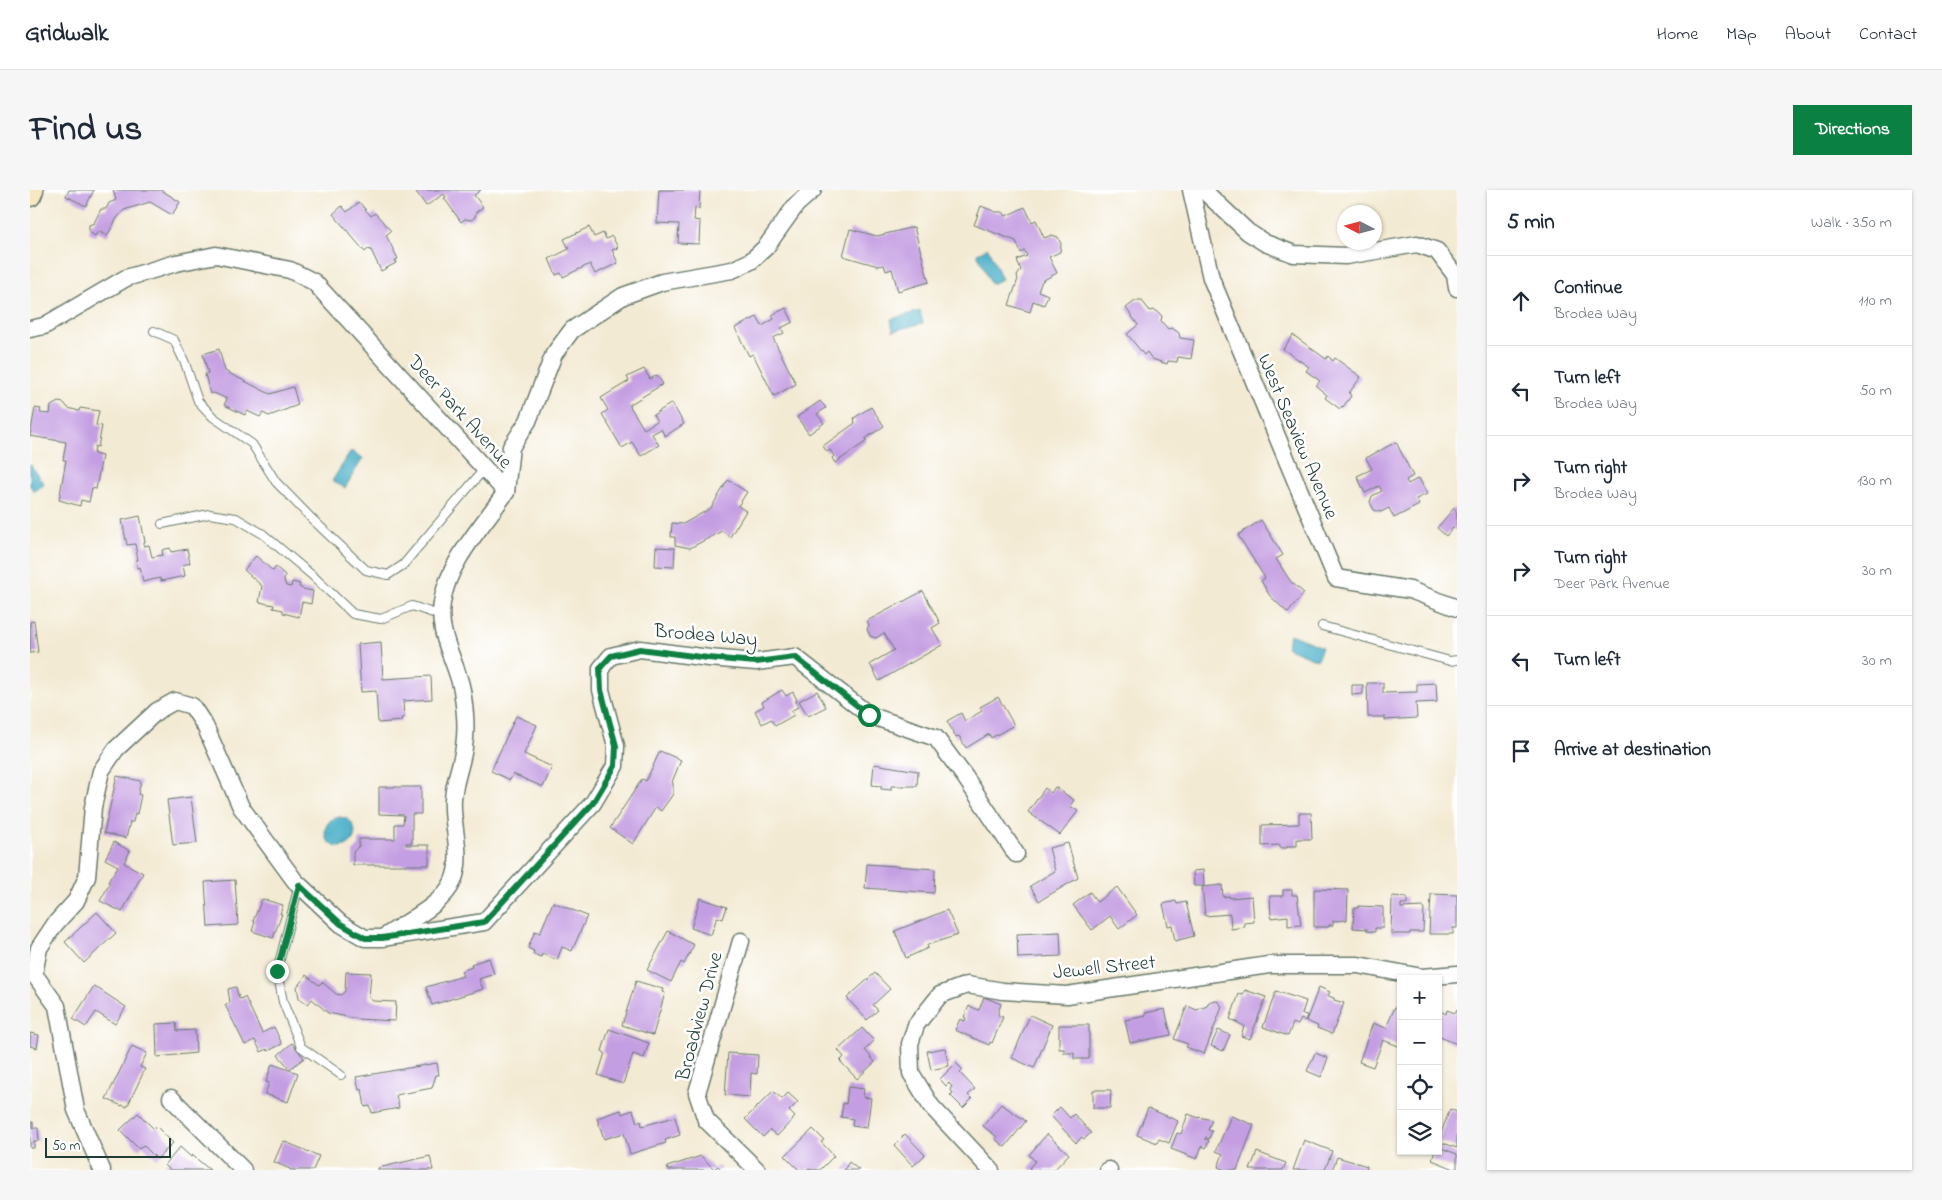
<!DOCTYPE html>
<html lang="en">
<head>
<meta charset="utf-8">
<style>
  :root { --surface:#fff; --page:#f6f6f7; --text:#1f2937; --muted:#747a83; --line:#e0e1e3; --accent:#0b8043 }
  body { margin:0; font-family:"Indie Flower",sans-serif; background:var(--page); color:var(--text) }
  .controls { position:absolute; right:15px; bottom:15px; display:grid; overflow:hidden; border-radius:0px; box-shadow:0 1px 4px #0004 }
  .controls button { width:45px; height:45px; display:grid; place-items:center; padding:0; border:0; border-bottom:1px solid var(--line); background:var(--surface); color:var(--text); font:25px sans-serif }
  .compass { position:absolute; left:1307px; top:15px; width:45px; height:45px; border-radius:50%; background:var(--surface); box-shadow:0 1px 4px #0004; rotate:276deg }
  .scale { position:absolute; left:15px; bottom:12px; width:126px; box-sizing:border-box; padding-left:5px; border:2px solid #1f3d34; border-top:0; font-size:14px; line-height:18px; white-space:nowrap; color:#1f3d34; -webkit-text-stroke:4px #fff; paint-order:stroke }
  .stop { position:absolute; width:15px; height:15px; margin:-11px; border:4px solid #0b8043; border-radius:50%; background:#fff }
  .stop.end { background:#0b8043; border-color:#fff; box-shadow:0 1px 5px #0008 }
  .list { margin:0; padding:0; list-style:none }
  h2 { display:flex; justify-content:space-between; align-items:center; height:65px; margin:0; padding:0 20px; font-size:21px }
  h2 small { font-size:16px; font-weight:400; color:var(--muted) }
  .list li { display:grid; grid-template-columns:32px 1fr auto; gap:15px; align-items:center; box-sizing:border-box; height:90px; padding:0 20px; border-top:1px solid var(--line) }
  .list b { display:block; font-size:19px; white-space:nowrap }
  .list p { margin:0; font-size:16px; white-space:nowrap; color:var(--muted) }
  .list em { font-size:16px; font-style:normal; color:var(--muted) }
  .icon { flex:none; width:28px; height:28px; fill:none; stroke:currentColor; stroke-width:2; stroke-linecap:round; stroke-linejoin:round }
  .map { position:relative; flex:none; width:1427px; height:980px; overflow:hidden; border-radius:0px }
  header { display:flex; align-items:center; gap:30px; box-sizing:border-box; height:70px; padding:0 25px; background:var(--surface); border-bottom:1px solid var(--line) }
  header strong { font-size:24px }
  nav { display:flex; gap:28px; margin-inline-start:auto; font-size:18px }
  .intro { display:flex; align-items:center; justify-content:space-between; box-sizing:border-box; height:120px; padding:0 30px }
  h1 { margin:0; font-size:35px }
  .button { padding:12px 22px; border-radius:0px; background:var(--accent); color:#fff; font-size:18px; font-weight:700 }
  main { display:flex; gap:30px; padding:0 30px }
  aside { flex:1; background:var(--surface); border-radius:0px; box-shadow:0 1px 4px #0004 }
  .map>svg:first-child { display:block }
  .water { fill:#47aec7; stroke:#33767e }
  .building { fill:#c49ee2 }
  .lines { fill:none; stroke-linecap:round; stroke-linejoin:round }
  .lane-casing { stroke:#697a6c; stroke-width:10 }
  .street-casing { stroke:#697a6c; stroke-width:19 }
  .secondary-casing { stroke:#697a6c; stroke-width:25 }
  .lane { stroke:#fff; stroke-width:8 }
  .street { stroke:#fff; stroke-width:16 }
  .secondary { stroke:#f7e8c3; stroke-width:22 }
  .route { stroke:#0b8043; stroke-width:6 }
  .labels { text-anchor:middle; stroke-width:5; stroke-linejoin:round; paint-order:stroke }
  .street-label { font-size:20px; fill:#1f3d34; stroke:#fff }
</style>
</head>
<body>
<header>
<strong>Gridwalk</strong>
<nav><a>Home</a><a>Map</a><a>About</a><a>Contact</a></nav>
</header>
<div class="intro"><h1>Find us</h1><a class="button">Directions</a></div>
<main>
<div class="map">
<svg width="1427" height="980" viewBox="0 0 1427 980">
  <rect width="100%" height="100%" fill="#fff"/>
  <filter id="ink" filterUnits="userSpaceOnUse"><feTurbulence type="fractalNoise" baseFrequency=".02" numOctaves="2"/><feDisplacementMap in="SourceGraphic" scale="10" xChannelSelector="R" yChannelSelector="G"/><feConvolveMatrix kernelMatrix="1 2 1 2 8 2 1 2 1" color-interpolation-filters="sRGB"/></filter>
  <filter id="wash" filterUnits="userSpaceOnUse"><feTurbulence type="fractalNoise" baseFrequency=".0096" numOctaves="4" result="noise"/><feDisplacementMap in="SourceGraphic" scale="20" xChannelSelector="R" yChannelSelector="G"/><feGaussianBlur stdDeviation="1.12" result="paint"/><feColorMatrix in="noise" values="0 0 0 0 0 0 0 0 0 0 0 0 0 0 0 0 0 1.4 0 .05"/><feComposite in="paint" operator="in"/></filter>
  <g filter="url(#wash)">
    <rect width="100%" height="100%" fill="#f3ead3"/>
    <g class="water">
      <polygon points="958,58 972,89 961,94 947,63"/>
      <polygon points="890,121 893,133 863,141 861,129"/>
      <polygon points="321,261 333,268 315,298 302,291"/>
      <polygon points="0,274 14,294 4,301 0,296"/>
      <polygon points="1260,444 1292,457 1287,470 1256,457"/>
      <circle cx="310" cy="642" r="15"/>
    </g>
    <g id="blocks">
      <g class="building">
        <polygon points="39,0 64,0 56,16 36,6"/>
        <polygon points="83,0 131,0 150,12 142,25 120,12 94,20 87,28 77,46 68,41 65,46 59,42 59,35 64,33 71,19 76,19 79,13 86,10"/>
        <polygon points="385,0 451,0 444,5 453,17 446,22 445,27 441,30 435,29 431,32 414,8 416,7 414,4 396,16"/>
        <polygon points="629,0 670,0 669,19 665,18 664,30 670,31 669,54 648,53 649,34 627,33"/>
        <polygon points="329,12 341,26 345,23 361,41 356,45 368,69 365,70 366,73 351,81 341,60 338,59 335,62 303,24 312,16 317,22"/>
        <polygon points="951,16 966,22 973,22 976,26 995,17 1002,32 1006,30 1014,48 1022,45 1028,47 1031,54 1030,62 1019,67 1027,83 1012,91 1008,101 1018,105 1014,115 1003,111 1000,122 979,115 988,89 987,86 991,80 987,70 997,66 995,61 991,63 986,51 944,35"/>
        <polygon points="559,37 564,47 573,43 576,49 582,46 588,58 582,60 588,73 565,84 560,74 533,87 531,83 526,85 519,69 539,59 534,49"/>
        <polygon points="884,37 899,92 868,101 862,79 856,81 854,75 848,76 813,66 820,39 847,46"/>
        <polygon points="1105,111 1112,111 1120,121 1123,120 1127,121 1132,126 1131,131 1138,139 1142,138 1149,143 1150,148 1164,150 1161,169 1148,167 1147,172 1138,171 1137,174 1122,169 1117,162 1114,165 1097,144 1108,135 1096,118"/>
        <polygon points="756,118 763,132 751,138 754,143 743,148 766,194 744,206 723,164 719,166 705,138 727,127 732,136 744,129 742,125"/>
        <polygon points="1263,145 1296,169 1298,166 1303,171 1305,168 1331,187 1319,203 1321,206 1313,217 1312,216 1310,219 1295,208 1297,205 1286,196 1290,191 1276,181 1279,177 1253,159"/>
        <polygon points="189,159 195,181 240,204 263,197 268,215 239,226 233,223 230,227 217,221 215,225 194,215 197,209 184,203 180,204 175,184 178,183 173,164"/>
        <polygon points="614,179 620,189 627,185 633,194 599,215 614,239 627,231 623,225 642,213 654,234 635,246 631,239 622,244 629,255 611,266 602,252 592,258 572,224 578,220 571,208 599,191 597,187"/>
        <polygon points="790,211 796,218 787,224 794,233 779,244 767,227"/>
        <polygon points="28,212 34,213 38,218 49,221 50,218 69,221 66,235 72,236 68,257 65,256 64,264 72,266 66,299 62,298 59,312 51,310 50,316 29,310 36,270 33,270 36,252 0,246 5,218 11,219 10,223 20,224 21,216"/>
        <polygon points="841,217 854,236 835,249 837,251 805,273 802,268 804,266 800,260 797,262 793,256 825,233 824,228"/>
        <polygon points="1366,252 1383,286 1376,290 1378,294 1389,288 1397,304 1386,309 1389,315 1364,328 1359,318 1351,322 1344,320 1340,312 1342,306 1352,301 1349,296 1335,303 1327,286 1342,279 1336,268"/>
        <polygon points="698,290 717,302 708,316 716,321 700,347 692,341 660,358 645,355 645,347 641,347 642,333 653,334 681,318"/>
        <polygon points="1424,318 1427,323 1427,339 1423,338 1416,346 1407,338"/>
        <polygon points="110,326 115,352 114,352 114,356 119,355 122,367 133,365 132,360 140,358 141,362 157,359 160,373 153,375 155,386 131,391 130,388 113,392 110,377 107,378 106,370 108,370 105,354 97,355 92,330"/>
        <polygon points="1231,330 1253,365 1246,369 1261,392 1274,403 1258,423 1240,406 1231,391 1235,388 1208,345"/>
        <polygon points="626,357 645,358 644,377 625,376"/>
        <polygon points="226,366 243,381 246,377 255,385 254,390 256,396 261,397 262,392 270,394 269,397 273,399 283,401 281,414 272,412 269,427 253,423 253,420 243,418 244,415 229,412 232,396 214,380"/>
        <polygon points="893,401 910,433 902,438 912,455 849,491 840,474 864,460 854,443 846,448 840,446 837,439 839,435 837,431"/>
        <polygon points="4,431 8,462 0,463 0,432"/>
        <polygon points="351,452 353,489 401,486 402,509 373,511 374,528 371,528 372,531 348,533 346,501 331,502 328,454"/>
        <polygon points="1337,493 1353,493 1353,503 1387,502 1387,494 1406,493 1407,512 1386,513 1387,528 1355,530 1355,527 1338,527"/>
        <polygon points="1322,495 1333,495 1333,504 1322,505"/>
        <polygon points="752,500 756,506 763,502 767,510 766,511 768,517 761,521 764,525 745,536 741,529 732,534 725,521 734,516 732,512"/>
        <polygon points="787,501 796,517 778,526 769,511"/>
        <polygon points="968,507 984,535 961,548 959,544 936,558 929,546 926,547 917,531 931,523 935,531 952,521 950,517"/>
        <polygon points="486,526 507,535 494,564 522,577 513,597 483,584 480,590 461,581"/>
        <polygon points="630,561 651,570 642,592 643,593 643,604 631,621 626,617 603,654 580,638 612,589 616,591"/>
        <polygon points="844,574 888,581 887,596 861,596 861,600 851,599 851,596 842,595"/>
        <polygon points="87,586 111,591 108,604 111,605 107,624 105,623 103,632 100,632 96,648 74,643"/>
        <polygon points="349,597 391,597 391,624 382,624 382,653 376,653 376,655 399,655 399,675 323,675 323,662 329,656 329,649 365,649 365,634 373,634 374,625 349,624"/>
        <polygon points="1025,597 1044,610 1040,616 1048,621 1030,645 998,622 1015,598 1021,603"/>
        <polygon points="161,607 167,653 143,655 137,610"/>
        <polygon points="1269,623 1281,623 1282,649 1267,649 1267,656 1257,656 1257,658 1250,658 1250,655 1232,656 1232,635 1269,634"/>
        <polygon points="84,652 100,661 94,673 113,683 92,722 70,711 80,693 78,692 82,685 83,685 88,676 75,669"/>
        <polygon points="1038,653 1048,688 1009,711 1000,696 1025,681 1019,658"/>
        <polygon points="837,674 905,679 904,703 835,698"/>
        <polygon points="1173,680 1174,696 1164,696 1163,681"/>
        <polygon points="205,690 208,735 178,737 175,692"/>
        <polygon points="1192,695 1193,707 1199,706 1200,708 1222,706 1224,732 1214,733 1215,737 1201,739 1200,724 1175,726 1172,697"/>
        <polygon points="1087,697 1107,725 1089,739 1080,726 1062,740 1043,715 1060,702 1067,712"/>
        <polygon points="1284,699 1318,700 1317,730 1303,731 1303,735 1299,735 1299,737 1284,737"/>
        <polygon points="1253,700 1262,700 1262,705 1267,705 1271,735 1258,736 1258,726 1241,728 1240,706 1253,706"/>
        <polygon points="1401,704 1427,705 1427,738 1423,738 1423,744 1399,744"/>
        <polygon points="1362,706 1377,707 1377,714 1371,714 1371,718 1394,717 1393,742 1380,742 1380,744 1361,744"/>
        <polygon points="670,708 697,717 693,729 687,727 681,745 661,738"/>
        <polygon points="232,709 253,715 250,724 252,724 243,748 222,741 225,732 223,731"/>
        <polygon points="1146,711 1147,714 1156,712 1164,746 1145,751 1142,735 1138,736 1133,714"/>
        <polygon points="523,712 557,726 542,761 532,757 527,770 512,764 511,767 503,764 504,761 498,758 505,741 510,743"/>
        <polygon points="1328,716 1353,717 1353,738 1345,738 1345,742 1337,741 1337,739 1323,738 1324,718 1328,718"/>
        <polygon points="917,720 928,745 897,755 898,758 876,768 865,741"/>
        <polygon points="67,722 86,743 54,773 35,752"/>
        <polygon points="638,741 664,755 654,774 651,772 641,792 617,780"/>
        <polygon points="1030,742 1031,766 988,768 987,744"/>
        <polygon points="459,768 464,784 449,789 453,799 402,815 396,797 433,786 431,781 442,777 441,774"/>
        <polygon points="316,782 341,783 339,808 343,811 366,812 365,831 327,829 298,823 282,809 278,814 269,808 267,797 276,785 289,795 292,792 306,804 311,805 315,801"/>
        <polygon points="845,783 860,799 843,815 848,820 837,830 817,808"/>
        <polygon points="606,791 633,799 632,802 635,803 623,845 592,835"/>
        <polygon points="64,796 96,817 85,834 66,822 56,837 43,829"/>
        <polygon points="206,797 209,809 215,807 232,843 244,837 252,854 238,861 237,859 231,862 225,850 215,855 195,815 200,813 198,799"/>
        <polygon points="1289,797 1300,802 1298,806 1304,808 1304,810 1314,813 1302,844 1287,838 1288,836 1276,831"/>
        <polygon points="1215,800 1236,807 1220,849 1211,846 1214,836 1200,829 1209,804 1213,805"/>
        <polygon points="1246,801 1276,811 1272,824 1277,825 1275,831 1271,829 1268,835 1263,833 1258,846 1233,837"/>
        <polygon points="954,807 971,814 968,823 969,826 973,827 962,853 960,852 959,855 925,840 930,829 935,831 936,828 934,827 939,816 949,820"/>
        <polygon points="1184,810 1189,812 1192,817 1174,864 1156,857 1158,854 1144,849 1157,816 1167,820 1177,816 1179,812"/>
        <polygon points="1365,817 1371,819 1371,857 1353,850 1343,877 1329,872 1343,833 1356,838"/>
        <polygon points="1135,819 1141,845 1100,853 1095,830 1116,826 1115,823"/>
        <polygon points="1427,819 1427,854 1410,847 1408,852 1408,820 1416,824 1417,820 1425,823"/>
        <polygon points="1000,825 1022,835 1004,878 982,868"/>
        <polygon points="146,833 147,841 165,840 166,863 127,867 126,834"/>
        <polygon points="1029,835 1059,835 1059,869 1044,869 1044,863 1034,863 1034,859 1029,859"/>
        <polygon points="832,838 844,851 835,860 845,872 827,889 810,871 814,867 808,860"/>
        <polygon points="579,839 619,853 614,868 603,864 593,894 568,885 575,863 572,861"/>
        <polygon points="1188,840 1200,845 1193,861 1181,856"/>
        <polygon points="0,843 9,845 7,858 0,856"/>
        <polygon points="262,853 274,868 260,879 248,865"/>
        <polygon points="102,856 117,863 110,877 115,879 97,917 92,915 92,916 76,909"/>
        <polygon points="915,858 919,876 901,880 897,861"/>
        <polygon points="698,863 728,865 727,884 721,883 720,907 695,905"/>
        <polygon points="1285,863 1298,868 1291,887 1277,881"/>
        <polygon points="407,873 409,885 406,885 402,898 366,905 369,918 342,923 340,916 335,917 332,899 329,900 326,887"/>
        <polygon points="926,873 933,880 930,883 945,899 938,905 942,909 933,918 920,905 923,903 920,899 922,897 919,893 916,896 910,889"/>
        <polygon points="242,874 268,883 258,912 235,904 239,893 236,892"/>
        <polygon points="818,897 834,899 833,907 841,908 837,938 822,936 823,929 811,927 813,913 816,914"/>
        <polygon points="1063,900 1081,900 1080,918 1063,918"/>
        <polygon points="743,901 752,909 758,903 768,912 759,921 765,927 747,946 740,940 733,947 715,929"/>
        <polygon points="971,914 996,931 975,957 965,949 967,947 953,936"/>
        <polygon points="1030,917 1040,928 1044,924 1061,943 1054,949 1052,947 1046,953 1021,926"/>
        <polygon points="1118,918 1148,931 1139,953 1129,949 1127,953 1107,945"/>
        <polygon points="1420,919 1427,922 1427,958 1408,951"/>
        <polygon points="591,920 592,924 603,920 607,933 611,931 612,936 645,927 650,945 635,950 636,953 600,964 594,943 574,949 567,928"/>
        <polygon points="108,923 124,939 126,936 143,953 127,969 113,955 109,959 90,940"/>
        <polygon points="1158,924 1169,928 1169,927 1182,930 1178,940 1182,941 1179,949 1176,947 1175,949 1179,950 1176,958 1172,956 1167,969 1141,959 1147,943 1151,944"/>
        <polygon points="1201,926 1224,935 1207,980 1195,980 1188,977 1193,964 1186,961"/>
        <polygon points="0,932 3,932 3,938 8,938 9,951 4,951 4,958 0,958"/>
        <polygon points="783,939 794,950 791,952 804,966 790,980 781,980 779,978 776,980 769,980 755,966"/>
        <polygon points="875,944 895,965 883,976 864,955"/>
        <polygon points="1017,944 1039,964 1024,980 1002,980 999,978 1005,971 999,965"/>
        <polygon points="1274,950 1302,961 1295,980 1263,980"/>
        <polygon points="253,951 289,966 283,980 260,980 260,979 244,972"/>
        <polygon points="150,957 161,967 162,965 180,980 140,980 135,975"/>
        <polygon points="1408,957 1427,964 1427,980 1402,970 1405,961 1408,961"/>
        <polygon points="1227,962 1256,973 1253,980 1220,980"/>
        <polygon points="400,966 403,980 348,980 348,978"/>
        <polygon points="671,966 684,979 688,976 692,980 638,980 637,977"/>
        <polygon points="1307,967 1337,976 1336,980 1302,980"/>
        <polygon points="819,972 829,980 814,980"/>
      </g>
    </g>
  </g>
  <g filter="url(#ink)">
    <use href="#blocks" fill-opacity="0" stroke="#697a6c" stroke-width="1"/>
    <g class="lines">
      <g class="lane-casing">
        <g id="lane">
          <polyline points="124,141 144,150 155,173 168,211 183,227 222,254 246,292 282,329 336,380 358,385 373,375 455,278"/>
          <polyline points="132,334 179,324 206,328 233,344 284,387 323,424 351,429 382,416 412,426"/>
          <polyline points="1292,436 1420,471 1427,470"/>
          <polyline points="269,695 247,781 253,812 271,857 311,885"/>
        </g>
      </g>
      <g class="street-casing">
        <g id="street">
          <polyline points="1161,0 1181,88 1306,388 1380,400 1427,418"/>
          <polyline points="1173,0 1218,42 1235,53 1264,64 1316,66 1387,54 1407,61 1425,85 1427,98"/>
          <path d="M 0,139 L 14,136 L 96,88 L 146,73 L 186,65 L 260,80 L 284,92 L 476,302 C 454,334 417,373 412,413 C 407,445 426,470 432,500 C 435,520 437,537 434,557 C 432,574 424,591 423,609 C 421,635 434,666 423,691 C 414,714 376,732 356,746"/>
          <polyline points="476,302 481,257 498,231 524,164 542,140 593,106 632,92 702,80 721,71 736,57 766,15 783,0"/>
          <polyline points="711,751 667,903 676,930 727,980"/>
          <polyline points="0,784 4,784 27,816 46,920 72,980"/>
          <polyline points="4,784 9,758 25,734 46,711 57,687 63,617 71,581 86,559 127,521 145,511 162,516 175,536 211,617 265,691 311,734 335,748 352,748 454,732 563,613 585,576 586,556 571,500 571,478 581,466 610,459 679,468 726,472 765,467 839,525 906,548 935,587 986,664"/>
          <polyline points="141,908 213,980"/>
          <polyline points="961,980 901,916 881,883 880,854 886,835 910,805 937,795 973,801 1037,805 1239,775 1328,775 1392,787 1427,784"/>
          <polyline points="1078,980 1079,980"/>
        </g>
      </g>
      <g class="secondary-casing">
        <polyline id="secondary" points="0,5 2,0"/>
      </g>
      <use href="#lane" class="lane"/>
      <use href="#street" class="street"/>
      <use href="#secondary" class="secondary"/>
    </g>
  </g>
  <g class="lines" filter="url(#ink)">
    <polyline class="route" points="247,781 269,695 311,734 335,748 352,748 454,732 563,613 585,576 586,556 571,500 570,478 581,466 610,459 678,468 726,472 765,467 839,525"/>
  </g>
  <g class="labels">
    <g class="street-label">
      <text transform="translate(431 221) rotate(48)" y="7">Deer Park Avenue</text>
      <text transform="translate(1269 246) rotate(67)" y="7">West Seaview Avenue</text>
      <text transform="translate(676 444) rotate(5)" y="7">Brodea Way</text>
      <text transform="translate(1074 776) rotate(-6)" y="7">Jewell Street</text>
      <text transform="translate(668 826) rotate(-75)" y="7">Broadview Drive</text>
    </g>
  </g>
</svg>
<div class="controls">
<button>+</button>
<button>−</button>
<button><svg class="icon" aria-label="locate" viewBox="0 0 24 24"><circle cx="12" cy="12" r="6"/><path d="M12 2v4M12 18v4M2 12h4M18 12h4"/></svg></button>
<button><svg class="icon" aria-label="layers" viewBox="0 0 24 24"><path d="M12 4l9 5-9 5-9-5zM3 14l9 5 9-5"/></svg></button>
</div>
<svg class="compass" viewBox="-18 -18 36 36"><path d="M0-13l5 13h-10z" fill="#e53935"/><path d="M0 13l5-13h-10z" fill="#747a83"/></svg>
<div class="scale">50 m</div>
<div class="stop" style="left:839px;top:525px"></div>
<div class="stop end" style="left:247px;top:781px"></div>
</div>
<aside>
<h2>5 min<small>Walk · 350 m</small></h2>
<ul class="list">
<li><svg class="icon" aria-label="ahead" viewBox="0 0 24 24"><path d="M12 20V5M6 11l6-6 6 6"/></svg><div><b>Continue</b><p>Brodea Way</p></div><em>110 m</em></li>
<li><svg class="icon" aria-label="left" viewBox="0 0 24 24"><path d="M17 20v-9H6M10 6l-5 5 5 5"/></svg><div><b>Turn left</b><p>Brodea Way</p></div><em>50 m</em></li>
<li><svg class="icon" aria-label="right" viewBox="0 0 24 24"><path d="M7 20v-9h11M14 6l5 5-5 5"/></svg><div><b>Turn right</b><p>Brodea Way</p></div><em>130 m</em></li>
<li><svg class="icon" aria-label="right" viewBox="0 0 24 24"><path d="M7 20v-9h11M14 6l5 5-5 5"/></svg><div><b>Turn right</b><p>Deer Park Avenue</p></div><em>30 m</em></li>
<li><svg class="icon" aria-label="left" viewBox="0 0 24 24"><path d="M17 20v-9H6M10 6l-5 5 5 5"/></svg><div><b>Turn left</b></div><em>30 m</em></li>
<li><svg class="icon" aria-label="arrive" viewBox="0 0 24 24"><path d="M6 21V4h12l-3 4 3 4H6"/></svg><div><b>Arrive at destination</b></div></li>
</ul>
</aside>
</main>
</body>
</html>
